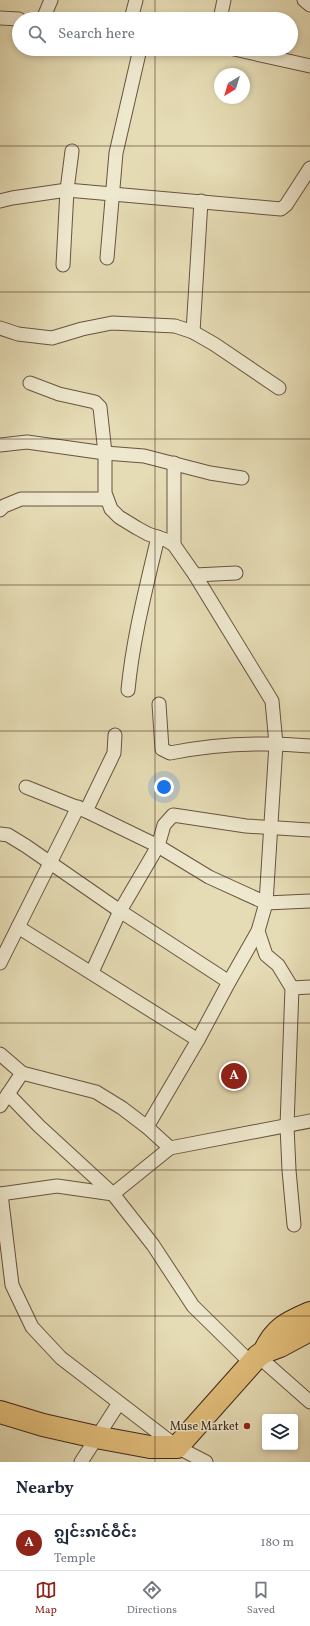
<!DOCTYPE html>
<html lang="en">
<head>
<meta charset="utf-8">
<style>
  :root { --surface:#fff; --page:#f6f6f7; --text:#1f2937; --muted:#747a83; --line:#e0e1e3; --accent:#8f2418 }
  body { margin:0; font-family:Vollkorn,"Noto Sans Myanmar",serif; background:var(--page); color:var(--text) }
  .controls { position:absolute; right:12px; bottom:12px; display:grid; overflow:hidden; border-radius:4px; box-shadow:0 2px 6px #0003 }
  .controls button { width:36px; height:36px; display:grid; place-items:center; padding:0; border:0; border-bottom:1px solid var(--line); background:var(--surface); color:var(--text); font:20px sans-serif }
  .compass { position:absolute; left:214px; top:68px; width:36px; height:36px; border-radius:50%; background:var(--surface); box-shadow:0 2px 6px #0003; rotate:218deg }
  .you { position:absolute; left:164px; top:787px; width:14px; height:14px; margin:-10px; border:3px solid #fff; border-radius:50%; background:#1a73e8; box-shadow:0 0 0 6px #1a73e833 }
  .badge { display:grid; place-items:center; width:26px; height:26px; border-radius:50%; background:var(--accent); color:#fff; font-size:13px; font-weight:700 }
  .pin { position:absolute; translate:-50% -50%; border:2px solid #fff; box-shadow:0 1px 4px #0006 }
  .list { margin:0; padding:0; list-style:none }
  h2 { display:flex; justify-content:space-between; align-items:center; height:52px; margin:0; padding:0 16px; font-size:17px }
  h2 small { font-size:13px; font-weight:400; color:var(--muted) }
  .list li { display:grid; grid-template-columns:26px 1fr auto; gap:12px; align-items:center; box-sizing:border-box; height:56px; padding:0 16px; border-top:1px solid var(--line) }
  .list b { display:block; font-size:15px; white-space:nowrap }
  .list p { margin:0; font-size:13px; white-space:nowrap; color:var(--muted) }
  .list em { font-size:13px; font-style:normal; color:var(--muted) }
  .icon { flex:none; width:22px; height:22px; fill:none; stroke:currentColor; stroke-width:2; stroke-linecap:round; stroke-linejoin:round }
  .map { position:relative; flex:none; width:310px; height:1462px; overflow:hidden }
  .search { position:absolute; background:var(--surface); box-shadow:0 2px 6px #0003; left:12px; right:12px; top:12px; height:44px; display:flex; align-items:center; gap:10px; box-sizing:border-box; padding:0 14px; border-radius:22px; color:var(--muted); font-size:15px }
  .sheet { height:108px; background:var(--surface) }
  nav { display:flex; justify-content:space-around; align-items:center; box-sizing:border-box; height:56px; border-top:1px solid var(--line); background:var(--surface); font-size:11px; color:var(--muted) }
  nav a { display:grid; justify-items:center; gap:2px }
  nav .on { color:var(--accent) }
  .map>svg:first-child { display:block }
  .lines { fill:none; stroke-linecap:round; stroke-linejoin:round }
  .street-casing { stroke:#685440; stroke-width:15 }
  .highway-casing { stroke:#3e271a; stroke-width:24 }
  .street { stroke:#eee8ce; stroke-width:13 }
  .highway { stroke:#e2be7a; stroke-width:22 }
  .grid { fill:none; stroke:#3e271a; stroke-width:1; stroke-opacity:0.55 }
  .poi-dot { fill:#8f2418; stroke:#eee8ce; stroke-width:1.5 }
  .labels { text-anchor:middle; stroke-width:3; stroke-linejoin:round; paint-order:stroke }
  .poi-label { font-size:12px; fill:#3e271a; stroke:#eee8ce; text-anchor:end }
</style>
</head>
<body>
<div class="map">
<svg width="310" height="1462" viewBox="0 0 310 1462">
  <rect width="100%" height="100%" fill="#e5dbb4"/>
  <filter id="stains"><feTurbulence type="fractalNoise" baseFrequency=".005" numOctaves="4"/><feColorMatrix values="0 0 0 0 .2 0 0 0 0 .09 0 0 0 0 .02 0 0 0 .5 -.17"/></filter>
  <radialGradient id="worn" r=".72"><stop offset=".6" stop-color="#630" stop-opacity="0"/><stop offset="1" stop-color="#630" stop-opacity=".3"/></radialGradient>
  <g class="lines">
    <g class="street-casing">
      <g id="street">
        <polyline points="304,0 310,5"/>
        <polyline points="0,18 19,19"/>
        <polyline points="43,19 51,0"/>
        <polyline points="131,19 136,0"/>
        <polyline points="220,19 224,0"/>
        <polyline points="234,49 310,66"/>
        <polyline points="0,201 12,198 67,190 281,209 286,205 310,168"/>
        <polyline points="107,258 116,153 140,49"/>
        <polyline points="63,265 67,190 72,151"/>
        <polyline points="0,328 18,334 52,338 82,329 112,323 175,326 193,332 214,344 279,388"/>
        <polyline points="193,332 201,201"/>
        <polyline points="30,383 59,394 95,402 100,407 105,453 105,493 111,509 119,517 137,528 148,534 166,540 174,545 195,575 272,701 276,744 266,903 258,931 229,982 198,1040 147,1127"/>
        <polyline points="0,445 27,442 105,453 144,456 210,473 242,478"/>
        <polyline points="174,463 174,545"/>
        <polyline points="0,510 4,506 21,499 106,499"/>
        <polyline points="195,575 236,573"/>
        <path d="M 128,690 C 133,638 146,588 158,537"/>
        <path d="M 159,704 L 162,749 L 170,753 C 216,744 264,742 310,746"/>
        <polyline points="26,787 86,811 158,846 209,877 266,903 310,901"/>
        <polyline points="86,811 114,753 115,735"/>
        <polyline points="0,834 8,835 26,846 120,911 229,982"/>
        <polyline points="18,927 198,1040"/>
        <polyline points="258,931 266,955 278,965 292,988 287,1126 289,1170 294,1225"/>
        <polyline points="0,963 78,807"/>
        <polyline points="92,972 120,911 158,846 164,825 173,815 246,826 310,830"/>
        <polyline points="292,988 310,987"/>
        <polyline points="0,1054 22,1073 96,1092 122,1108 147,1127 170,1148"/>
        <polyline points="8,1094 39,1126 113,1194 153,1245 193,1306 251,1363"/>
        <polyline points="0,1106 22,1073"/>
        <polyline points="0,1194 57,1186 113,1194 170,1148 310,1121"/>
        <polyline points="1,1194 12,1285 32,1327 61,1358 177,1447 206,1462"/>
        <polyline points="258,1356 310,1402"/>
        <polyline points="81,1462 119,1403"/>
      </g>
    </g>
    <g class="highway-casing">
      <g id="highway">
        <path d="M 264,1352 C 275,1328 287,1323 310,1313"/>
        <polyline points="0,1412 43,1425 96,1437 150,1447 177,1447 258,1356 264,1352 280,1346 310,1330"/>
      </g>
    </g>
    <use href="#street" class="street"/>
    <use href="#highway" class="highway"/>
  </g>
  <path class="grid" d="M 155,0 L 155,19M 155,49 L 155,1462M 0,146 L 310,146M 0,292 L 310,292M 0,439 L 310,439M 0,585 L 310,585M 0,731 L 310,731M 0,877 L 310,877M 0,1023 L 310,1023M 0,1170 L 310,1170M 0,1316 L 310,1316"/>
  <circle class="poi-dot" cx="247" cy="1426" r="4"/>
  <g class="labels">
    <g class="poi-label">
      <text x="239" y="1430">Muse Market</text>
    </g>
  </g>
  <rect width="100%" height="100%" filter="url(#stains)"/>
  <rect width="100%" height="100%" fill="url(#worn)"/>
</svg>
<div class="controls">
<button><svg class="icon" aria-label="layers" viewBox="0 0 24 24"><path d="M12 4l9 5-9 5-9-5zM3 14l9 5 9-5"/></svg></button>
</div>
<svg class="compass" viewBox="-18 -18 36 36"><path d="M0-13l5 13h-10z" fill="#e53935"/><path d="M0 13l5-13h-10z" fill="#747a83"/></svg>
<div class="you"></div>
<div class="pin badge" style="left:234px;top:1076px">A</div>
<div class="search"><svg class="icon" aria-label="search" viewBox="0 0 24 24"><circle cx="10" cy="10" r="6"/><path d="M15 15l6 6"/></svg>Search here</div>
</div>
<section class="sheet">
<h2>Nearby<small></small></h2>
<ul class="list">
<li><span class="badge">A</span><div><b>ၵျွင်းၵၢင်ဝဵင်း</b><p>Temple</p></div><em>180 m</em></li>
</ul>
</section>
<nav>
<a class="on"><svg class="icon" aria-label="map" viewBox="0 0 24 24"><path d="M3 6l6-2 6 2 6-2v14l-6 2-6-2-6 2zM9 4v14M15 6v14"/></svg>Map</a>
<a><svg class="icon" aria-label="directions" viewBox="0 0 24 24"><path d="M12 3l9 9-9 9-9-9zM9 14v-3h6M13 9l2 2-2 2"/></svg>Directions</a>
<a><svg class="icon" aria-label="saved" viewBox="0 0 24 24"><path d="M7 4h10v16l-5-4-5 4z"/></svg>Saved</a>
</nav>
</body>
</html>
